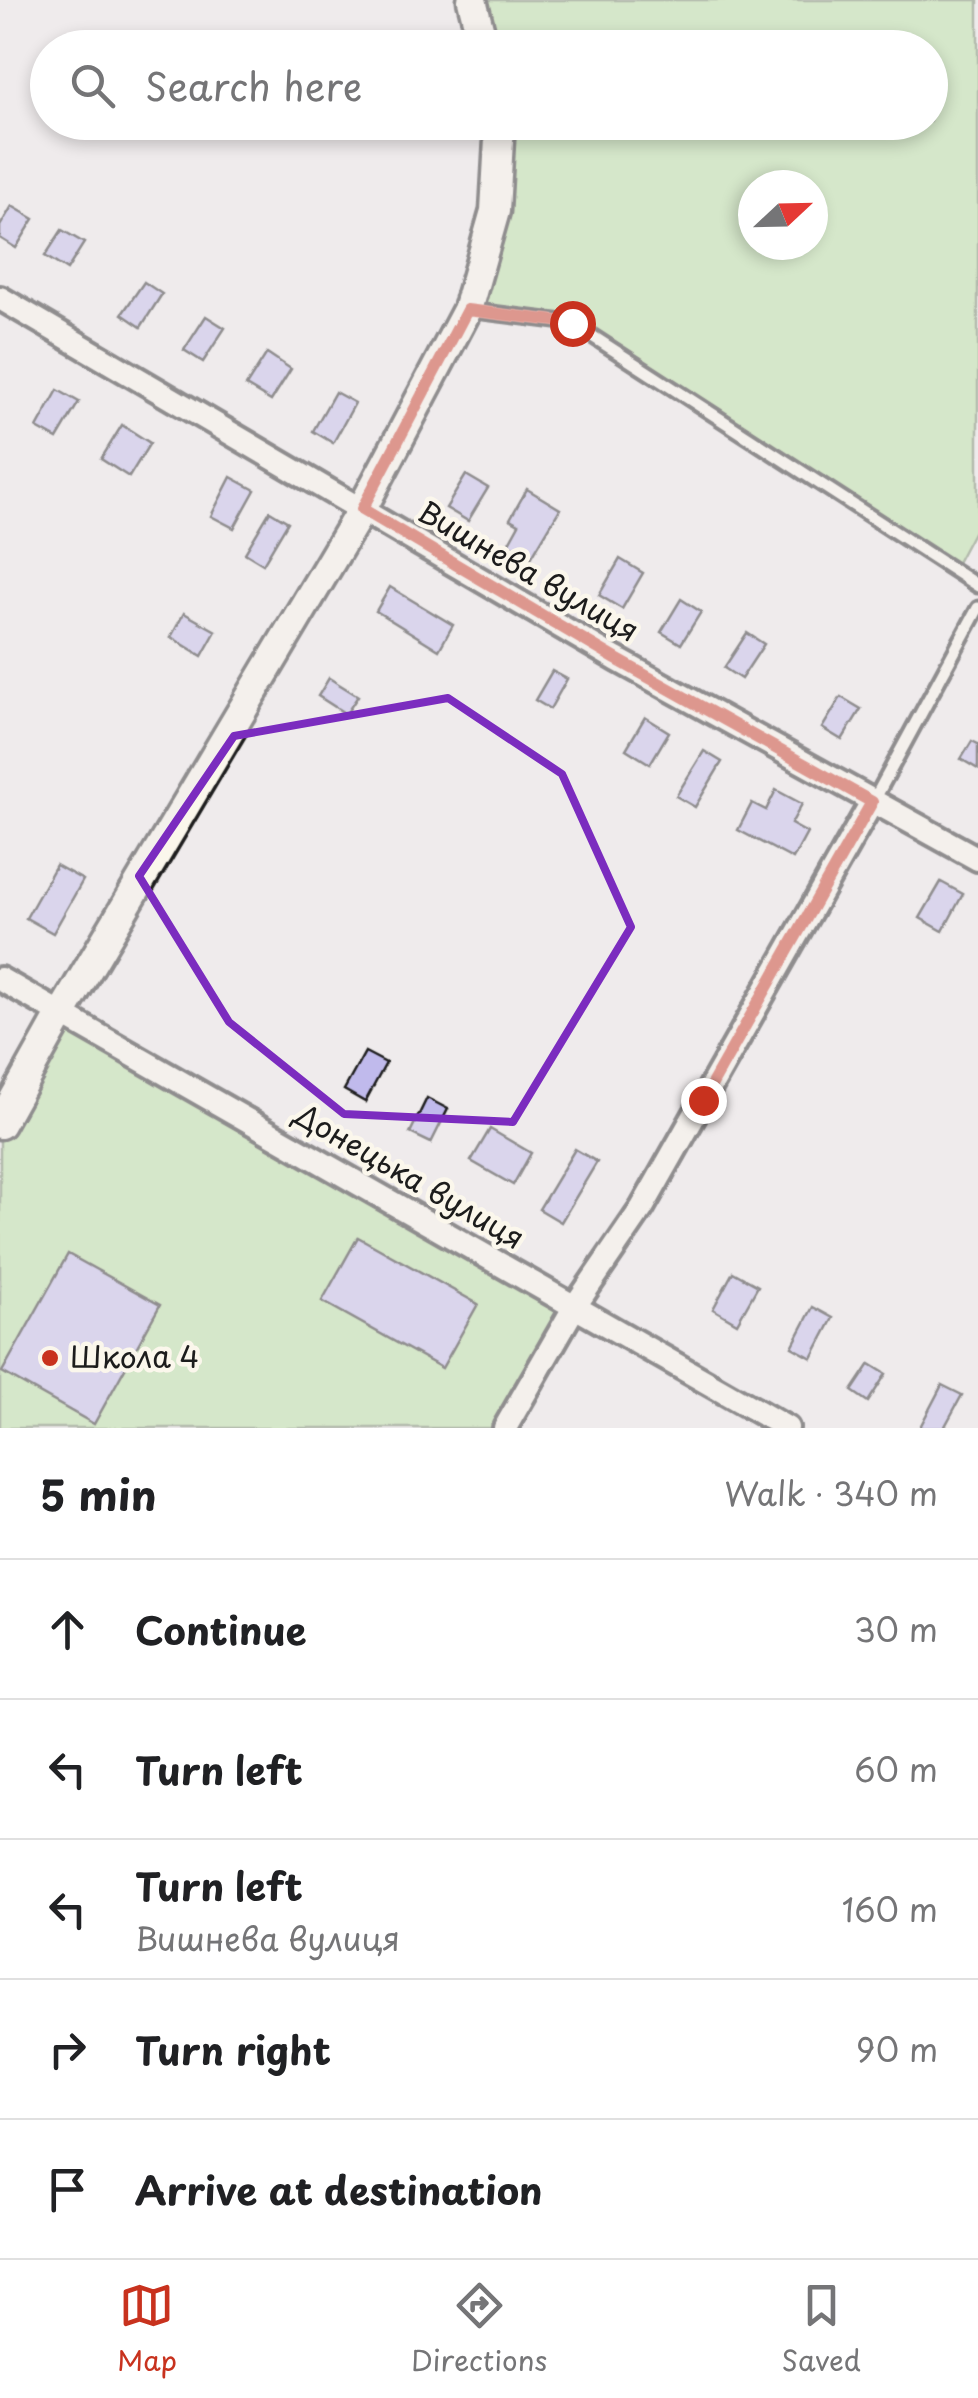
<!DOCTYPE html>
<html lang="en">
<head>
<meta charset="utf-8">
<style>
  :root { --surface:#fff; --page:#f6f6f6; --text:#202124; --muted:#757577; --line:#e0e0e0; --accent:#c8321e }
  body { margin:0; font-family:"Playpen Sans",sans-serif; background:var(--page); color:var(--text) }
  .compass { position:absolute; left:738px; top:170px; width:90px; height:90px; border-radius:50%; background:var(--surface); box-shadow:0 5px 15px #0003; rotate:68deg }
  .stop { position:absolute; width:30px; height:30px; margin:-22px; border:8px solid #c8321e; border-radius:50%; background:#fff }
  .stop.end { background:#c8321e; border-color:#fff; box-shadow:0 2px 10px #0008 }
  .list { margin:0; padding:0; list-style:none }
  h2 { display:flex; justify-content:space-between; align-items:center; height:130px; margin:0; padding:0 40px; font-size:42px }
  h2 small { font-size:32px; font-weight:400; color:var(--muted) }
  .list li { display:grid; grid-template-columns:65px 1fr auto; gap:30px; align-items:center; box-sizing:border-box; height:140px; padding:0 40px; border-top:2px solid var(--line) }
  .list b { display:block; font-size:38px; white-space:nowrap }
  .list p { margin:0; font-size:32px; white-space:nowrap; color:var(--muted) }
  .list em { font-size:32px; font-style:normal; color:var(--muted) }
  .icon { flex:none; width:55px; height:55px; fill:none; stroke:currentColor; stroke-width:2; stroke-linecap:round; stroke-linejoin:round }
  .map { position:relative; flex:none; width:978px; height:1428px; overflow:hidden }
  .search { position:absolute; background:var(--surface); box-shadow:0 5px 15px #0003; left:30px; right:30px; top:30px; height:110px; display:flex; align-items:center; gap:25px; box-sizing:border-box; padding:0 35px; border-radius:55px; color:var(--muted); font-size:38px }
  .sheet { height:830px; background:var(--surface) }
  nav { display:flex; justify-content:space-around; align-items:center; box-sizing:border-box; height:140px; border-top:2px solid var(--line); background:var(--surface); font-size:28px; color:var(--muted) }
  nav a { display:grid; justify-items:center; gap:5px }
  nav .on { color:var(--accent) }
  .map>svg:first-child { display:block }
  .green { fill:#b7e29f; stroke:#6a7f5e; stroke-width:2.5; fill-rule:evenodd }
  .building { fill:#c0baec; stroke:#1c1c1c; stroke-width:2.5 }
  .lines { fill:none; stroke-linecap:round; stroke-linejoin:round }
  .service-casing { stroke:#1c1c1c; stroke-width:19 }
  .minor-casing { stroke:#1c1c1c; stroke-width:30 }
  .tertiary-casing { stroke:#1c1c1c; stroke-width:35 }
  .service { stroke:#fbf7ec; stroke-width:11 }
  .minor { stroke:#fbf7ec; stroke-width:22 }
  .tertiary { stroke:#fbf7ec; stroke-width:28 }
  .route { stroke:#c8321e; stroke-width:12 }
  .marked { fill:none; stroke:#7b2cbf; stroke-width:8; stroke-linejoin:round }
  .poi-dot { fill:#c8321e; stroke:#fbf7ec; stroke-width:4 }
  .labels { text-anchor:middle; stroke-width:9; stroke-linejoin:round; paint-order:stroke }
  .street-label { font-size:30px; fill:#1c1c1c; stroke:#fbf7ec }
  .poi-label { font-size:30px; fill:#1c1c1c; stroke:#fbf7ec; text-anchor:start }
</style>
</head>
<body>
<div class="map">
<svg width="978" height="1428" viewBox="0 0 978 1428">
  <rect width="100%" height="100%" fill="#efebec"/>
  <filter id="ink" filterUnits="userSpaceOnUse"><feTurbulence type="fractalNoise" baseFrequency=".01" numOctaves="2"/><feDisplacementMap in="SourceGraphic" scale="20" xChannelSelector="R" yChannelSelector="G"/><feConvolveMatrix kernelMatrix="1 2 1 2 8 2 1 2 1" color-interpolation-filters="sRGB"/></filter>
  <g filter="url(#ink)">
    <g class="green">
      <path d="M 472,0 L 978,0 L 978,523 L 953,570 L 572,323 L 467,310 L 500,123 L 930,122 L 930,48 L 484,47 ZM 753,185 L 813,185 L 813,245 L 753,245 Z"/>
      <polygon points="62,1013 575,1306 505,1428 0,1428 0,1124"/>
    </g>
    <g class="building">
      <polygon points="12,206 34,219 16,248 0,238 0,226"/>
      <polygon points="62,230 84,243 67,270 45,256"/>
      <polygon points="144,282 162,294 141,327 122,314"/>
      <polygon points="206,316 225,328 203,362 184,350"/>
      <polygon points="267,353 291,369 271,401 246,386"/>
      <polygon points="58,390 79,402 57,439 37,428"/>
      <polygon points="335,392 355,403 333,443 313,431"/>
      <polygon points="122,425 150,443 129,477 101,459"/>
      <polygon points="466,475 488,488 468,521 446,508"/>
      <polygon points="231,477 255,490 234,528 211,516"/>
      <polygon points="527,489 560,509 531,558 508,544 519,524 510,519"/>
      <polygon points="270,511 288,522 263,564 245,553"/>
      <polygon points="620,559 643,573 622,609 599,595"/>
      <polygon points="390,587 453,625 439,650 376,611"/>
      <polygon points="681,599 701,612 681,644 661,632"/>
      <polygon points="184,613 216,631 202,656 171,637"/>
      <polygon points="747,633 764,644 741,679 724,668"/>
      <polygon points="552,671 567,679 550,709 535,700"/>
      <polygon points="329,678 358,696 346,714 318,696"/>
      <polygon points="841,697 861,709 842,740 822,728"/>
      <polygon points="645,717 669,732 650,764 626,749"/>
      <polygon points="972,741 978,744 978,769 961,759"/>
      <polygon points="704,751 722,762 695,807 676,796"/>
      <polygon points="776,790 802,804 791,824 807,833 793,859 738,830 752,803 766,810"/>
      <polygon points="56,865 83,880 53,933 26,918"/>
      <polygon points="941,882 963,894 943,931 920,918"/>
      <polygon points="365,1052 386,1063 365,1102 344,1090"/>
      <polygon points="427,1098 448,1109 431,1143 410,1133"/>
      <polygon points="490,1129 531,1153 513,1185 471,1161"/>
      <polygon points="575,1149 597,1162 561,1222 539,1209"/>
      <polygon points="358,1237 478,1304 442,1368 322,1301"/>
      <polygon points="68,1254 160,1305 94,1424 2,1372"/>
      <polygon points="733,1272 758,1286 737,1323 713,1309"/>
      <polygon points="813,1307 833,1318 812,1358 792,1347"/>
      <polygon points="870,1364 886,1374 868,1402 852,1391"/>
      <polygon points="942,1385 962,1395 944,1428 923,1428 920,1427"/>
    </g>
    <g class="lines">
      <g class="service-casing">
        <g id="service">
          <polyline points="467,310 572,323 978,586"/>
          <polyline points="873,802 978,608"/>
        </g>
      </g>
      <g class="minor-casing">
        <g id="minor">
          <polyline points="0,298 616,659 978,859"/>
          <polyline points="0,979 787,1428"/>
          <polyline points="505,1428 575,1306 642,1208 872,802"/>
        </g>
      </g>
      <g class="tertiary-casing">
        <g id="tertiary">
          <polyline points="472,0 484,48"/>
          <polyline points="0,1124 62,1013 362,509 467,310 495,211 500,122"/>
        </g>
      </g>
      <use href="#service" class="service"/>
      <use href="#minor" class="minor"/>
      <use href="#tertiary" class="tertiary"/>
    </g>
  </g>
  <g class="lines" filter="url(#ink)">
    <polyline class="route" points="572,323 467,310 362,509 616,659 872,802 703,1100"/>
  </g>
  <path d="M0 0H978V1428H0ZM 448,698 L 562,774 L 631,927 L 513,1122 L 344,1114 L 229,1022 L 139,876 L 234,736 Z" fill="#efebec" fill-opacity=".55" fill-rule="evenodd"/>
  <path class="marked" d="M 448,698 L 562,774 L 631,927 L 513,1122 L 344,1114 L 229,1022 L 139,876 L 234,736 Z"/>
  <circle class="poi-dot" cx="50" cy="1358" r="10"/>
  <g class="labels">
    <g class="street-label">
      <text transform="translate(528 572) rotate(30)" y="10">Вишнева вулиця</text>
      <text transform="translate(409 1177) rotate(30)" y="10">Донецька вулиця</text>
    </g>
    <g class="poi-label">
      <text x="70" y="1368">Школа 4</text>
    </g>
  </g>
</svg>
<svg class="compass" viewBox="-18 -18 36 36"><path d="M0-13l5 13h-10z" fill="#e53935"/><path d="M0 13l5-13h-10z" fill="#757577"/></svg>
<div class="stop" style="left:572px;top:323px"></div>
<div class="stop end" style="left:703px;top:1100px"></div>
<div class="search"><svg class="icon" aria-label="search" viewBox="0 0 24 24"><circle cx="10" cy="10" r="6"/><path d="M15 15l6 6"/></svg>Search here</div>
</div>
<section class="sheet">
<h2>5 min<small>Walk · 340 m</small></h2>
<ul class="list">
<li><svg class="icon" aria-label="ahead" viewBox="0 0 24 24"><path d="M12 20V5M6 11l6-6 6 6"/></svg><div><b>Continue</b></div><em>30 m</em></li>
<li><svg class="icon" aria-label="left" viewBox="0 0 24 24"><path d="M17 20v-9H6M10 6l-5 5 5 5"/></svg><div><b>Turn left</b></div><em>60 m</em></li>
<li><svg class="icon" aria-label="left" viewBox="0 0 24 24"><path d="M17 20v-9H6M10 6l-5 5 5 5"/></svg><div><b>Turn left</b><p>Вишнева вулиця</p></div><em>160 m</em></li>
<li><svg class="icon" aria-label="right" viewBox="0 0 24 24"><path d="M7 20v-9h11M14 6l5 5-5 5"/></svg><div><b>Turn right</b></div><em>90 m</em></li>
<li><svg class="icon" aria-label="arrive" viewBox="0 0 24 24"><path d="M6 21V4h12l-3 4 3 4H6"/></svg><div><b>Arrive at destination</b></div></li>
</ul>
</section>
<nav>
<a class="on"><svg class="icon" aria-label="map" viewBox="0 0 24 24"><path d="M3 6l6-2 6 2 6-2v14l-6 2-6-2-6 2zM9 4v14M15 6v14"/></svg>Map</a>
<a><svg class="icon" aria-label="directions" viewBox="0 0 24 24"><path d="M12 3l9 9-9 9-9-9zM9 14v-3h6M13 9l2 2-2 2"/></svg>Directions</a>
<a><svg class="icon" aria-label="saved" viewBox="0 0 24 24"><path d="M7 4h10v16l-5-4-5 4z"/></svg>Saved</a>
</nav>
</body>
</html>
